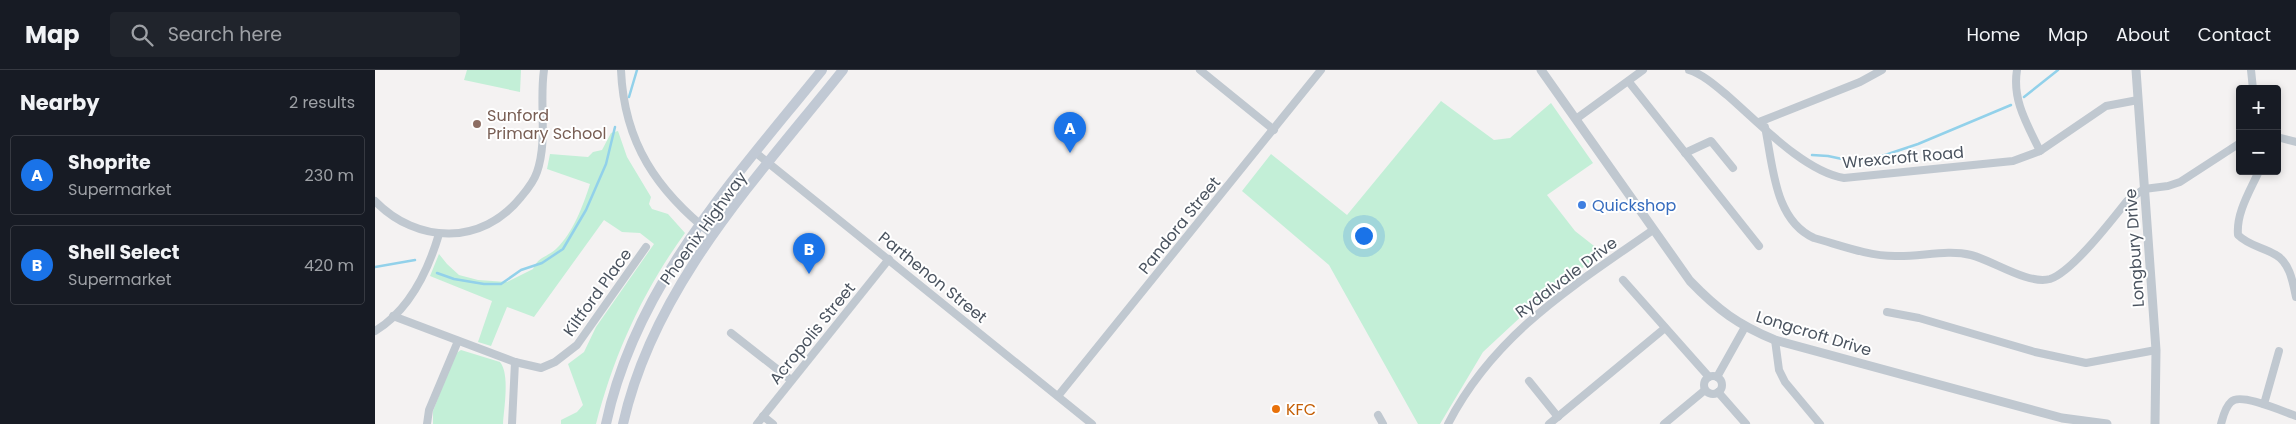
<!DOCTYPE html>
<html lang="en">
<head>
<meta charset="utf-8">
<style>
  :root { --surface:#171b24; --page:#20242c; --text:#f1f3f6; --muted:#9ea1a6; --line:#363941; --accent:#1a73e8 }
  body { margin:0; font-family:Poppins,sans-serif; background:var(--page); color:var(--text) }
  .controls { position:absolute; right:15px; top:15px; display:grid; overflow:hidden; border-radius:5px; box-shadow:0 2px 8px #0003 }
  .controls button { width:45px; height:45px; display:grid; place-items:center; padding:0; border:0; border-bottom:1px solid var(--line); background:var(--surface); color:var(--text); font:25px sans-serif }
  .you { position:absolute; left:988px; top:165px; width:18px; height:18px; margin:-12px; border:4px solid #fff; border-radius:50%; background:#1a73e8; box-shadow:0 0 0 8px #1a73e833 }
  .badge { display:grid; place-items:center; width:32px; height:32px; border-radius:50%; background:var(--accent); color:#fff; font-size:16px; font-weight:700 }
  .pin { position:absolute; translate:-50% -41px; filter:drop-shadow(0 1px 2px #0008) }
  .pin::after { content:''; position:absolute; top:26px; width:18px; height:15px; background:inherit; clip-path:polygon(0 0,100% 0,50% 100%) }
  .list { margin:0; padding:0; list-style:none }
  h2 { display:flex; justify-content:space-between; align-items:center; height:65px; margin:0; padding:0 20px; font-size:21px }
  h2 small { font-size:16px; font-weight:400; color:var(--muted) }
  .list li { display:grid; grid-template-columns:32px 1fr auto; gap:15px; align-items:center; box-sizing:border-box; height:80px; margin:0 10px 10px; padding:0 10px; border:1px solid var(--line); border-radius:5px }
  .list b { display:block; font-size:19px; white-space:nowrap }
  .list p { margin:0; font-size:16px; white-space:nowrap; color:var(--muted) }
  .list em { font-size:16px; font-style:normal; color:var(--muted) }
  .icon { flex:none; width:28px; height:28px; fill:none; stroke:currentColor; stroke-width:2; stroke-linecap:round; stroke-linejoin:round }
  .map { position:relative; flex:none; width:1921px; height:354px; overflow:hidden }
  header { display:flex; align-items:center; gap:30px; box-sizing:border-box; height:70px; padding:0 25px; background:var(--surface); border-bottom:1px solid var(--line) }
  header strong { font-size:24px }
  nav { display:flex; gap:28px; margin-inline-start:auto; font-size:18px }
  .search { width:350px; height:45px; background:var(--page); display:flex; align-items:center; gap:12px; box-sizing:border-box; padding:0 18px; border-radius:5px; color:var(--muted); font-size:19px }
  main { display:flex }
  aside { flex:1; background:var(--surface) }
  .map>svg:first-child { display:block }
  .green { fill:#c3efd7 }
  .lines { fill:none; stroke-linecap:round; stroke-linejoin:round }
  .stream { stroke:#92d1ea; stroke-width:2.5 }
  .minor { stroke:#c0c8d0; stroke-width:8 }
  .tertiary { stroke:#c0c8d0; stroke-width:9 }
  .secondary { stroke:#c1c9d4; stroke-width:10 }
  .education-dot { fill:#8d6e63; stroke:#fff; stroke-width:2 }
  .shop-dot { fill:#3f7fe0; stroke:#fff; stroke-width:2 }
  .food-dot { fill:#e8710a; stroke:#fff; stroke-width:2 }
  .labels { text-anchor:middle; stroke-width:4; stroke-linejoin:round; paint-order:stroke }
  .education-label { font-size:16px; fill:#785e54; stroke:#fff; text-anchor:start }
  .street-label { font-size:16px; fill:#4a535f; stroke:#fff }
  .shop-label { font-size:16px; fill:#366cbe; stroke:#fff; text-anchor:start }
  .food-label { font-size:16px; fill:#c56008; stroke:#fff; text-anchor:start }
</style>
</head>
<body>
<header>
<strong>Map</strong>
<div class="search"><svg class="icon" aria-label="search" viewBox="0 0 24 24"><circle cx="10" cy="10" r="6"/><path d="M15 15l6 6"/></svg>Search here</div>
<nav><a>Home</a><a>Map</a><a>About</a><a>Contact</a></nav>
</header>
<main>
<aside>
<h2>Nearby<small>2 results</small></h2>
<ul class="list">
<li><span class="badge">A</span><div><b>Shoprite</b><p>Supermarket</p></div><em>230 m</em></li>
<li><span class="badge">B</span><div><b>Shell Select</b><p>Supermarket</p></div><em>420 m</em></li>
</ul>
</aside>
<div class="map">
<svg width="1921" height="354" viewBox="0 0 1921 354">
  <rect width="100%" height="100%" fill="#f4f2f2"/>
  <g class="green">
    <polygon points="92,0 146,0 145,22 89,10"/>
    <polygon points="1066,31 1119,70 1135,68 1176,33 1218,93 1172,125 1200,161 1228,183 1166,228 1108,282 1065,354 1043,354 954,195 867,121 896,84 972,145"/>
    <path d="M 243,61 L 252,87 L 276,127 L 274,134 L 277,139 L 293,144 L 310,163 C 268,221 239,284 221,354 L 186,354 L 186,350 L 202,342 L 208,335 L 193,294 L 209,282 L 221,257 L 279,174 L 265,163 L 247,162 L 229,150 L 159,247 L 132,237 L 116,276 L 103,272 L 117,231 L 55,206 L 64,184 L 72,194 L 84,205 L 103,210 L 132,212 L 158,199 C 163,187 172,187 181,179 C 198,163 208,136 215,114 L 172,99 L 175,84 L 213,87 L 218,82 L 227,80 L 236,63 Z"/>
    <path d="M 86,280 L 125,292 C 135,304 129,338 128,354 L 58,354 L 58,341 L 80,284 Z"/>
  </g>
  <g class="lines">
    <g class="stream">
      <polyline points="254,27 262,0"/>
      <polyline points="1649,27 1683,0"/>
      <polyline points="1437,85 1453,86 1486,93 1543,74 1636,35"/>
      <polyline points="0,197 40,190"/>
      <polyline points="62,203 79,209 109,214 126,214 146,200 167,193 188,179 211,140 231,94 240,57"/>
    </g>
    <g class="minor">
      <path d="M 246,0 C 249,73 282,121 338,165"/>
      <polyline points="825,0 899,60"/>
      <path d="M 1314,0 C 1329,5 1341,16 1353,26 C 1384,53 1430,102 1469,108 L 1638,91 L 1665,81 L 1731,36 L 1763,30"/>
      <path d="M 1642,0 C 1637,30 1652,54 1665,81"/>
      <polyline points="1876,0 1878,19"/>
      <polyline points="1254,12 1384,176"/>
      <polyline points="1201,49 1268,0"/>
      <polyline points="1384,52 1485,12 1507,0"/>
      <path d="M 1390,57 C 1398,95 1399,150 1439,168 C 1465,175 1493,186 1520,186 C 1545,187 1572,179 1596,185 C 1617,190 1653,215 1675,209 C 1697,202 1736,151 1752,131 L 1769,119 L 1793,116 L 1805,112 L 1865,73"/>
      <polyline points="1902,67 1921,72"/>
      <polyline points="381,83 717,354"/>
      <polyline points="1310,83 1336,71 1358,98"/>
      <path d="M 1884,101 C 1875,121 1861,143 1863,165 C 1874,176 1888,177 1901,185 C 1915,193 1918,213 1921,227"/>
      <path d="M 0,131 C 42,174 107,176 146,127 C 152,120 159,111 162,102 C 173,70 164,33 169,0"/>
      <polyline points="1248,210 1334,307"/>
      <polyline points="1512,242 1544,248 1660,282 1711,293 1781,280"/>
      <polyline points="18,246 140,292 166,298 180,292 202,275 271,177"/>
      <path d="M 0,261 C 35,240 53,201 64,164"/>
      <polyline points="356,263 416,310"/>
      <polyline points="1400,270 1404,300 1410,312 1445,354"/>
      <circle cx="1338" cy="315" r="9"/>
      <polyline points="1342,307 1370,257"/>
      <polyline points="1154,311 1183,347"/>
      <polyline points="1343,322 1371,354"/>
      <polyline points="683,326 946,0"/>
      <polyline points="1889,334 1904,281"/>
      <polyline points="1003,345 1008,354"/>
      <polyline points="388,346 398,354"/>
      <polyline points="52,354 54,340 83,271"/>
      <polyline points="137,354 140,292"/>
      <polyline points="382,354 514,189"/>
      <path d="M 1073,354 C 1119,264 1198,216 1278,160"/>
      <polyline points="1174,354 1290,258"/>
      <polyline points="1289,354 1330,320"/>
      <path d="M 1846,354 C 1848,347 1850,337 1856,332 C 1865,322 1909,342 1921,346"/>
    </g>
    <g class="tertiary">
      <path d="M 1166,0 L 1315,211 C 1343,240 1363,255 1400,270 L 1687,348 L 1732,354"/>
      <polyline points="1761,0 1781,280 1780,354"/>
    </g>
    <g class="secondary">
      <path d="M 231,354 C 260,215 361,107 447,0"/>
      <path d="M 248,354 C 279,215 382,108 468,0"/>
    </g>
  </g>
  <circle class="education-dot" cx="102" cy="54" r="5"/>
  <circle class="shop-dot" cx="1207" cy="135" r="5"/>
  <circle class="food-dot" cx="901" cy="339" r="5"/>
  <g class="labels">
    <g class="education-label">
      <text x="112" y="51">Sunford<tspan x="112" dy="18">Primary School</tspan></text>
    </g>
    <g class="street-label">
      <text transform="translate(1528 87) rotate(-5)" y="6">Wrexcroft Road</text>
      <text transform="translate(804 155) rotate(-51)" y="6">Pandora Street</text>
      <text transform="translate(328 158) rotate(-54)" y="6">Phoenix Highway</text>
      <text transform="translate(1759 178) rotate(-94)" y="6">Longbury Drive</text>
      <text transform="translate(558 207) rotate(39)" y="6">Parthenon Street</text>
      <text transform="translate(1191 207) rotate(-37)" y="6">Rydalvale Drive</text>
      <text transform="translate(222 222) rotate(-54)" y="6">Kiltford Place</text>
      <text transform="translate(437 263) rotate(-51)" y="6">Acropolis Street</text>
      <text transform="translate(1439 263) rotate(17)" y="6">Longcroft Drive</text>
    </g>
    <g class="shop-label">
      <text x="1217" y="141">Quickshop</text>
    </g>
    <g class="food-label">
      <text x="911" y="345">KFC</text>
    </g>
  </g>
</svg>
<div class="controls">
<button>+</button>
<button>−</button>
</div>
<div class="you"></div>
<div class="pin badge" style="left:695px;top:83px">A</div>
<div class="pin badge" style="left:434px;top:204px">B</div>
</div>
</main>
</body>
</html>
